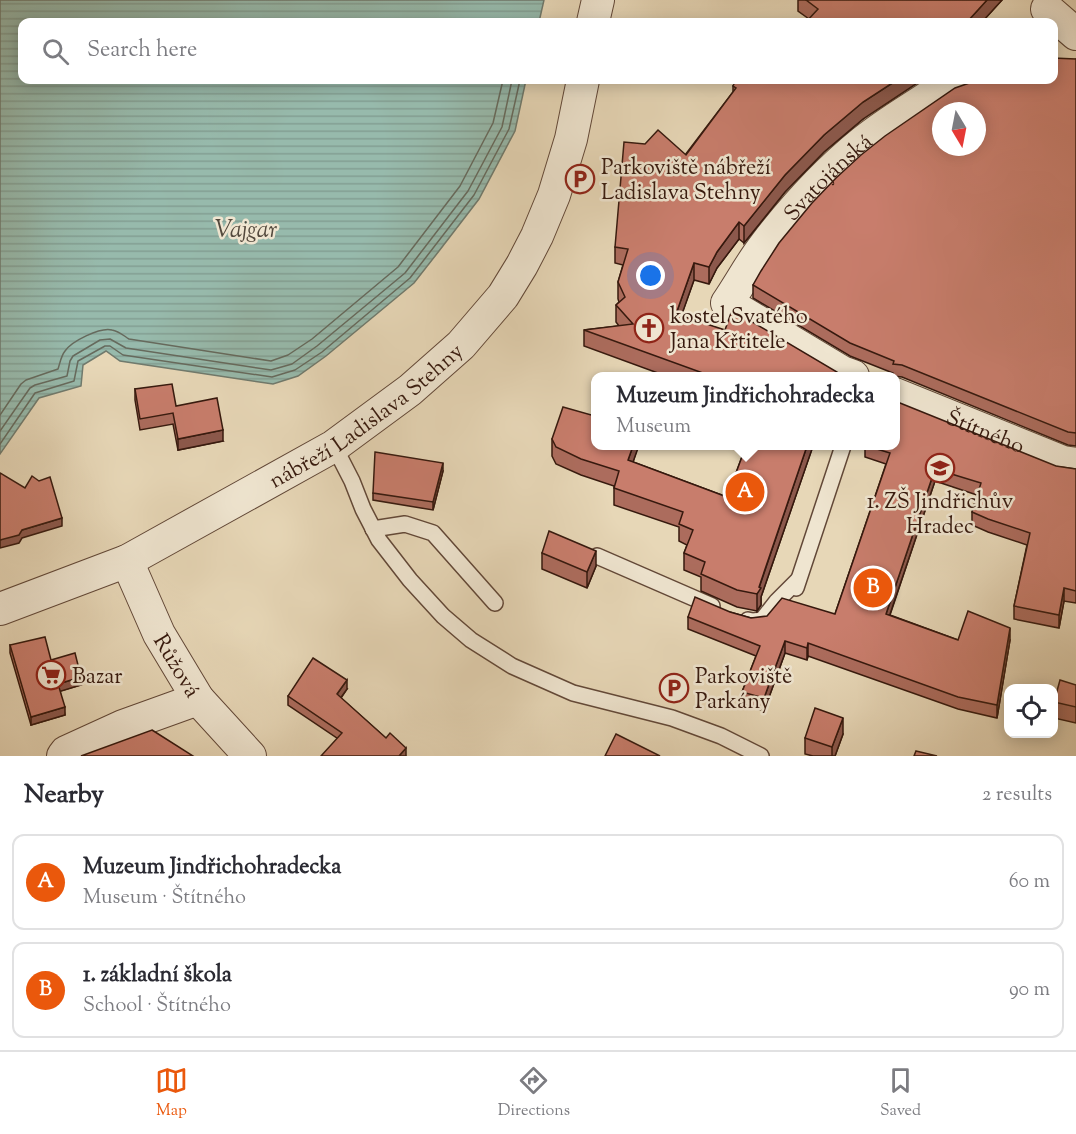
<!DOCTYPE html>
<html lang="en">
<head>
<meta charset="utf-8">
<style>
  :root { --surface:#fff; --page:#f2f2f3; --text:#2b2b33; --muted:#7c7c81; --line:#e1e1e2; --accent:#ea580c }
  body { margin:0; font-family:"Sorts Mill Goudy",serif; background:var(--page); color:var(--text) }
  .controls { position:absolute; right:18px; bottom:18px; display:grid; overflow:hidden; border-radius:12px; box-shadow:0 3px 15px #0003 }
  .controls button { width:54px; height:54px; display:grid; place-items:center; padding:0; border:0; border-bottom:2px solid var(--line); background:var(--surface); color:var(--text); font:30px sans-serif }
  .compass { position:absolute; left:932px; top:102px; width:54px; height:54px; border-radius:50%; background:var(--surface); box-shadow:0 3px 15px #0003; rotate:170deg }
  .you { position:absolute; left:651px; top:276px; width:21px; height:21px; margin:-15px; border:4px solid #fff; border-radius:50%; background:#1a73e8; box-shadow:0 0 0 9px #1a73e833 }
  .badge { display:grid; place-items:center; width:39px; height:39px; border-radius:50%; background:var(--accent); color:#fff; font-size:20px; font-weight:700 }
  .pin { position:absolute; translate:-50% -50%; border:3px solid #fff; box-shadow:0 2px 6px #0006 }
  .popup { position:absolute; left:591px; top:372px; width:309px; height:78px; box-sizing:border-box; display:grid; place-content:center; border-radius:12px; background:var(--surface); filter:drop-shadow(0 2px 4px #0005); font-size:20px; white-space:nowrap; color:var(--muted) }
  .popup b { font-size:22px; color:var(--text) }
  .popup::after { content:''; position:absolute; left:50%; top:100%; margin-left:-12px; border:12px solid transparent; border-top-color:var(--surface) }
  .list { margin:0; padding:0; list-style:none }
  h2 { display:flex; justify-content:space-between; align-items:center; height:78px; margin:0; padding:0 24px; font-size:26px }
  h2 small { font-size:20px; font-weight:400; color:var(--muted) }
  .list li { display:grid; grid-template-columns:39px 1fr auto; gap:18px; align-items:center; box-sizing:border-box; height:96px; margin:0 12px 12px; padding:0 12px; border:2px solid var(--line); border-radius:12px }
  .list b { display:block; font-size:22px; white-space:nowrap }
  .list p { margin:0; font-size:20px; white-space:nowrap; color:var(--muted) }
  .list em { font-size:20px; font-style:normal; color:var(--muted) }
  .icon { flex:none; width:33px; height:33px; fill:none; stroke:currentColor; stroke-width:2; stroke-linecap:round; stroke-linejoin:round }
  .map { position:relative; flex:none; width:1076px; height:756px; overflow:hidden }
  .search { position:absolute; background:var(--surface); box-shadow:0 3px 15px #0003; left:18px; right:18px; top:18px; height:66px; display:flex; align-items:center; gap:15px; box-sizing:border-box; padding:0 21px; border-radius:12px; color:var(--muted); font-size:22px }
  .sheet { height:294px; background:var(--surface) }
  nav { display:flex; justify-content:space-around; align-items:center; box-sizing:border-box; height:84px; border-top:2px solid var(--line); background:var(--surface); font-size:16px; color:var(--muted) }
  nav a { display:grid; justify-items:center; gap:3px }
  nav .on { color:var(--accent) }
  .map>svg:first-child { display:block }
  .water { fill:url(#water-rules); stroke:#707a6d; stroke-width:1.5 }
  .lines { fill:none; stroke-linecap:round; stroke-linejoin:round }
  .shore { stroke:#666a5d; stroke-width:1.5 }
  .lane-casing { stroke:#624838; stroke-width:18 }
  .street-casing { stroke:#624838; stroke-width:34 }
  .lane { stroke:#efe5d0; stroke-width:15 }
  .street { stroke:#efe5d0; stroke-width:32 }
  .wall { fill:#ac6c5d; stroke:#36190e; stroke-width:1.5 }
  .shaded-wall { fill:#8c584c; stroke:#36190e; stroke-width:1.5 }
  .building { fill:#c87d6c; stroke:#36190e; stroke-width:1.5; fill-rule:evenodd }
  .labels { text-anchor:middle; stroke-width:5; stroke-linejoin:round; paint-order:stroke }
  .poi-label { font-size:22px; fill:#36190e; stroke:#efe5d0; text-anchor:start }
  .street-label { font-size:22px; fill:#36190e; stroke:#efe5d0 }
  .water-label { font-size:24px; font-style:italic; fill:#53493d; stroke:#efe5d0 }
</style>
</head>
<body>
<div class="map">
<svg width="1076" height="756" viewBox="0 0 1076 756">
  <defs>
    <pattern id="water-rules" width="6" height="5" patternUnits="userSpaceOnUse" patternTransform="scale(1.5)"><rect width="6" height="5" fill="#97baac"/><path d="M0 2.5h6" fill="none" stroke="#839f93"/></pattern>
  </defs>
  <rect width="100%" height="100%" fill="#e7d7b7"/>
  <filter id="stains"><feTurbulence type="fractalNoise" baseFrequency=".00333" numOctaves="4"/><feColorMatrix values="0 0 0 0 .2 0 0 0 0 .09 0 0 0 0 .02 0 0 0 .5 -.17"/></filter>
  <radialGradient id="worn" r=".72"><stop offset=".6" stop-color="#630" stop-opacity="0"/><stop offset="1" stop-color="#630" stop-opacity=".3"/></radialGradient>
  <polygon class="water" points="0,0 544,0 539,22 22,22 22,80 526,80 515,131 479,199 439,251 414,283 326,356 298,376 273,384 120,361 106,351 83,365 81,386 39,398 0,454"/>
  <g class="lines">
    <g class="shore">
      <path d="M 0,415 L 21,384 L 26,380 L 58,369 C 60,363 61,356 65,351 C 72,341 100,327 112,330 C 119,331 124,336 129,339 L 271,361 L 288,355 L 312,339 L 398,267 L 460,186 L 493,123 L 503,80"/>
      <polyline points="0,431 30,388 35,385 67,376 70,361 73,356 100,340 110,339 126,348 271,370 292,364 317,346 405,273 468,191 502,127 512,80"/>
      <polyline points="0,444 35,393 74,381 78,361 105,346 110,346 123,355 272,377 295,370 322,352 410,278 474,195 509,129 520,80"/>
    </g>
    <g class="lane-casing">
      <g id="lane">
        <polyline points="334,446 352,481 363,509 379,540 410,580 443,616 471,640 512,666 573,693 672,718 721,736 761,756"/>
        <polyline points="373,529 405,524 433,533 495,603"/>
        <polyline points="597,556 712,606"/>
        <polyline points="796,588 843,446"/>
        <polyline points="748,620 753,621 762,620 777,601 798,580"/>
      </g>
    </g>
    <g class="street-casing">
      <g id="street">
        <polyline points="1047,9 1076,34"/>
        <polyline points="593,22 598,0"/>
        <path id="s1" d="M 853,376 L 842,372 L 727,303 C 740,284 751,263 765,245 C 794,207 826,172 863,142 C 891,119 924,102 953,80"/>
        <path id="s2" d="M 895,394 L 1063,462 L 1076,464"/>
        <path id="s3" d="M 127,561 L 159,634 L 198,699 L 250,756"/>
        <path id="s4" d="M 0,609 L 127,561 L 334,446 L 410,390 L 461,345 L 503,296 L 522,265 L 537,236 L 554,195 L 571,139 L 583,80"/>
        <polyline points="63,756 66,752 123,726 198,699"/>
      </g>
    </g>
    <use href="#lane" class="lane"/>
    <use href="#street" class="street"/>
  </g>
  <g class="wall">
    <polygon points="798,0 1002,0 982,22 806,22 809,19 798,11"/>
    <polygon points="1076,59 1076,446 1068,445 902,377 893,376 893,373 850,356 753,298 753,285"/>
    <polygon points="733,86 863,119 824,152 785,192 744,243 739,239 717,268 709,284 694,280 681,316 837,376 666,376 584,346 584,330 619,326 616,322 616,305 619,302 618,299 618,282 623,265 615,263 615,247 733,92"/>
    <polygon points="135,389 176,406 223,441 178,450 173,424 140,430 135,400"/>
    <polygon points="552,439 638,446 633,462 727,497 746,446 813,446 761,597 761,605 757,611 737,607 701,591 701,577 684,570 684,553 687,545 679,541 679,527 614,505 614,486 581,475 556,464 552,456"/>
    <polygon points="865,446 895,446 1076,469 1076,603 1064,601 1059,628 1014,619 1014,606 1027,545 988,532 972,525 972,512 977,495 935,481 890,615 958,640 1010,640 997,718 958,709 808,656 807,660 785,653 764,711 742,704 742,692 756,656 688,629 688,617 730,612 751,618 835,614 886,464 865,457"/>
    <polygon points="443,471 433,510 373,500 373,493"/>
    <polygon points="542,553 596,566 587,588 542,569"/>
    <polygon points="10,645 51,660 81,685 60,691 65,715 31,725 10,653"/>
    <polygon points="1076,685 1076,723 1054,718 1054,702"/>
    <polygon points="347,689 341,698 406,756 337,738 288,705 288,696"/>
    <polygon points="843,734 835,756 813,756 805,754 805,738"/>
  </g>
  <g class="shaded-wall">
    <polygon points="987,0 1002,0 982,22 967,22"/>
    <polygon points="897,80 922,80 863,119 824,152 785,192 744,243 744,226 785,175 824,135 863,102"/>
    <polygon points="739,222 739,239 717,268 709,284 709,267 717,252"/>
    <polygon points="694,263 694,280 676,331 676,314"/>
    <polygon points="223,430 223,441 178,450 178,439"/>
    <polygon points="633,446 638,446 638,448 628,476 628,460"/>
    <polygon points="807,446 813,446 761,597 761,605 757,611 757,594"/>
    <polygon points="443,463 443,471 433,510 433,502"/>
    <polygon points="935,469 935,481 886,626 886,614"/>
    <polygon points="62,518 62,526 22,538 19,543 0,548 0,540 22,530"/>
    <polygon points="596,551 596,566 587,588 587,572"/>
    <polygon points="1064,588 1064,601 1059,628 1059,615"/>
    <polygon points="1010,628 1010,640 997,718 997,705"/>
    <polygon points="785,641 785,653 764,711 764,698"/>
    <polygon points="808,643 808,656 807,660 807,648"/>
    <polygon points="81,677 81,685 58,692 58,684"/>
    <polygon points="347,680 347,689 337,703 337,694"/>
    <polygon points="65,707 65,715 31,725 31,717"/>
    <polygon points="843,718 843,734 835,756 832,756 832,747"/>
    <polygon points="406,748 406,756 399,756"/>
  </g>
  <g class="building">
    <polygon points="806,0 987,0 967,22 806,22 818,9"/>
    <path d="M 1053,58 L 1076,59 L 1076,433 L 1068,432 L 902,365 L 893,364 L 894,361 L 850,343 L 753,285 L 761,271 L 779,243 L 812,203 L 836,178 L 861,155 L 885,136 L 955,88 L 978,80 L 1053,80 ZM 941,111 L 977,111 L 977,147 L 941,147 Z"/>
    <polygon points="736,80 897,80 863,102 824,135 785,175 744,226 739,222 717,252 709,267 694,263 676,314 725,330 732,310 837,372 835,376 711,376 584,330 633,324 616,305 625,297 618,282 628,249 615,247 624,142 645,144 658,130 686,155 736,88 733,86"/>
    <polygon points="172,384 176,406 217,398 223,430 178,439 173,413 140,419 135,389"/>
    <polygon points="895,401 1056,466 1076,469 1076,591 1064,588 1059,615 1014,606 1030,533 988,519 972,512 981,483 935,469 886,614 958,640 968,611 1010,628 997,705 958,697 808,643 807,648 785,641 764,698 742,692 760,646 688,617 695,597 730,612 751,618 767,616 782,598 835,614 890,453 867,446 895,446"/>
    <polygon points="563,407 595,416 595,446 633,446 628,460 727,497 746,446 807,446 759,587 761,588 757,594 737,590 701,574 705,562 684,553 693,530 679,524 683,512 614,488 619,471 581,459 556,447 552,439"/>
    <polygon points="375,452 443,463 433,502 373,493"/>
    <polygon points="0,473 25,488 32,476 39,481 50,477 62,518 22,530 19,535 0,540"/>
    <polygon points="549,531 596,551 587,572 542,553"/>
    <polygon points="45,637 51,660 75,653 81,677 58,684 65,707 31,717 10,645"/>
    <polygon points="313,658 347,680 337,694 386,738 390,733 406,748 399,756 321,756 342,733 288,696"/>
    <polygon points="1060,680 1076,685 1076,707 1054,702"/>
    <polygon points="815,708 843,718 832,747 805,738"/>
    <polygon points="152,730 193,756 81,756"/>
    <polygon points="616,734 660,756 605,756"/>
    <polygon points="916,751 937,756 914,756"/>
  </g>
  <defs>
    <g id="parking-ring" transform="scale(1.5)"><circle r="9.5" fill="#efe5d0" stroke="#8f2418" stroke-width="1.5"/><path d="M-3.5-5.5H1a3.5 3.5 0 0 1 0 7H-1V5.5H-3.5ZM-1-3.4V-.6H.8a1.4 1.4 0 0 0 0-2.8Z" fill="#8f2418"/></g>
    <g id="church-ring" transform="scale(1.5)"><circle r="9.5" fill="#efe5d0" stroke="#8f2418" stroke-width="1.5"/><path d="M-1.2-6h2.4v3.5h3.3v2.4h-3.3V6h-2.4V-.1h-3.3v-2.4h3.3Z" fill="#8f2418"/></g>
    <g id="school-ring" transform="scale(1.5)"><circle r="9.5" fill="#efe5d0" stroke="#8f2418" stroke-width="1.5"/><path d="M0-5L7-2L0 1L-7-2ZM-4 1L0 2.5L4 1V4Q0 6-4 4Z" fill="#8f2418"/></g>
    <g id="supermarket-ring" transform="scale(1.5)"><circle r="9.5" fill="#efe5d0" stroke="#8f2418" stroke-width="1.5"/><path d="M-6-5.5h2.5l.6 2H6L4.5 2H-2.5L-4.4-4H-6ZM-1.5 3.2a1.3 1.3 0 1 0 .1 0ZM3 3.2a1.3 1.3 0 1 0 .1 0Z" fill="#8f2418"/></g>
  </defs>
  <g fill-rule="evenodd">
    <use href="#parking-ring" x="580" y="179"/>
    <use href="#church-ring" x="649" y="328"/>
    <use href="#school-ring" x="940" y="468"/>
    <use href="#supermarket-ring" x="51" y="675"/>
    <use href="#parking-ring" x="674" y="688"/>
  </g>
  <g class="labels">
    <g class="poi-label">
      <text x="601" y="174">Parkoviště nábřeží<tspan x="601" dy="25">Ladislava Stehny</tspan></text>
      <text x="670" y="323">kostel Svatého<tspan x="670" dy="25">Jana Křtitele</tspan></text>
      <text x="940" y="508" text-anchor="middle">1. ZŠ Jindřichův<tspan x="940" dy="25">Hradec</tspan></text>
      <text x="72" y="683">Bazar</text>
      <text x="695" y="683">Parkoviště<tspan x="695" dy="25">Parkány</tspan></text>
    </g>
    <g class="street-label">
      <text dy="8" stroke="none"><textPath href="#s1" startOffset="308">Svatojánská</textPath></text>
      <text dy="8" stroke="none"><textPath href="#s4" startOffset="416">nábřeží Ladislava Stehny</textPath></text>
      <text dy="8" stroke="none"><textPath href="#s2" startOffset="98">Štítného</textPath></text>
      <text dy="8" stroke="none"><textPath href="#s3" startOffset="116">Růžová</textPath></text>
    </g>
    <g class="water-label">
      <text x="246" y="237">Vajgar</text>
    </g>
  </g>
  <rect width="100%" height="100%" filter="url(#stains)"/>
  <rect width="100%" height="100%" fill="url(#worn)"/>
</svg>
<div class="controls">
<button><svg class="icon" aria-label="locate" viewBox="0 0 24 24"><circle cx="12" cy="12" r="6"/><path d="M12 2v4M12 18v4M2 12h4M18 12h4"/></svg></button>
</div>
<svg class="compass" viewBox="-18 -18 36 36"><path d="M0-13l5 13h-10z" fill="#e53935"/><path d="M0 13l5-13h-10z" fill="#7c7c81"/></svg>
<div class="you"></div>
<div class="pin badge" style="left:745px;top:492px">A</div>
<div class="popup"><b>Muzeum Jindřichohradecka</b>Museum</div>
<div class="pin badge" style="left:873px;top:588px">B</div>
<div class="search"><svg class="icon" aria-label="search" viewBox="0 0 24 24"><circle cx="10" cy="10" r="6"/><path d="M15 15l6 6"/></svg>Search here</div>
</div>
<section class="sheet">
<h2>Nearby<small>2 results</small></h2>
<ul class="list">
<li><span class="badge">A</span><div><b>Muzeum Jindřichohradecka</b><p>Museum · Štítného</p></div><em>60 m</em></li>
<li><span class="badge">B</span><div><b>1. základní škola</b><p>School · Štítného</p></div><em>90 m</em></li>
</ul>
</section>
<nav>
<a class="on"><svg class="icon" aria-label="map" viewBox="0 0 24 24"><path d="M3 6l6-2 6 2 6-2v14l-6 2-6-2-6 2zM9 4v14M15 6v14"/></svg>Map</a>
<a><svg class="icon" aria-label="directions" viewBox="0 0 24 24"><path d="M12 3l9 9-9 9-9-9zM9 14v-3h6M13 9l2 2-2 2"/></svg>Directions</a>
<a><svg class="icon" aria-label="saved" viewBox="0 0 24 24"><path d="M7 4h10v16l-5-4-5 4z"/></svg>Saved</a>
</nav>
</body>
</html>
